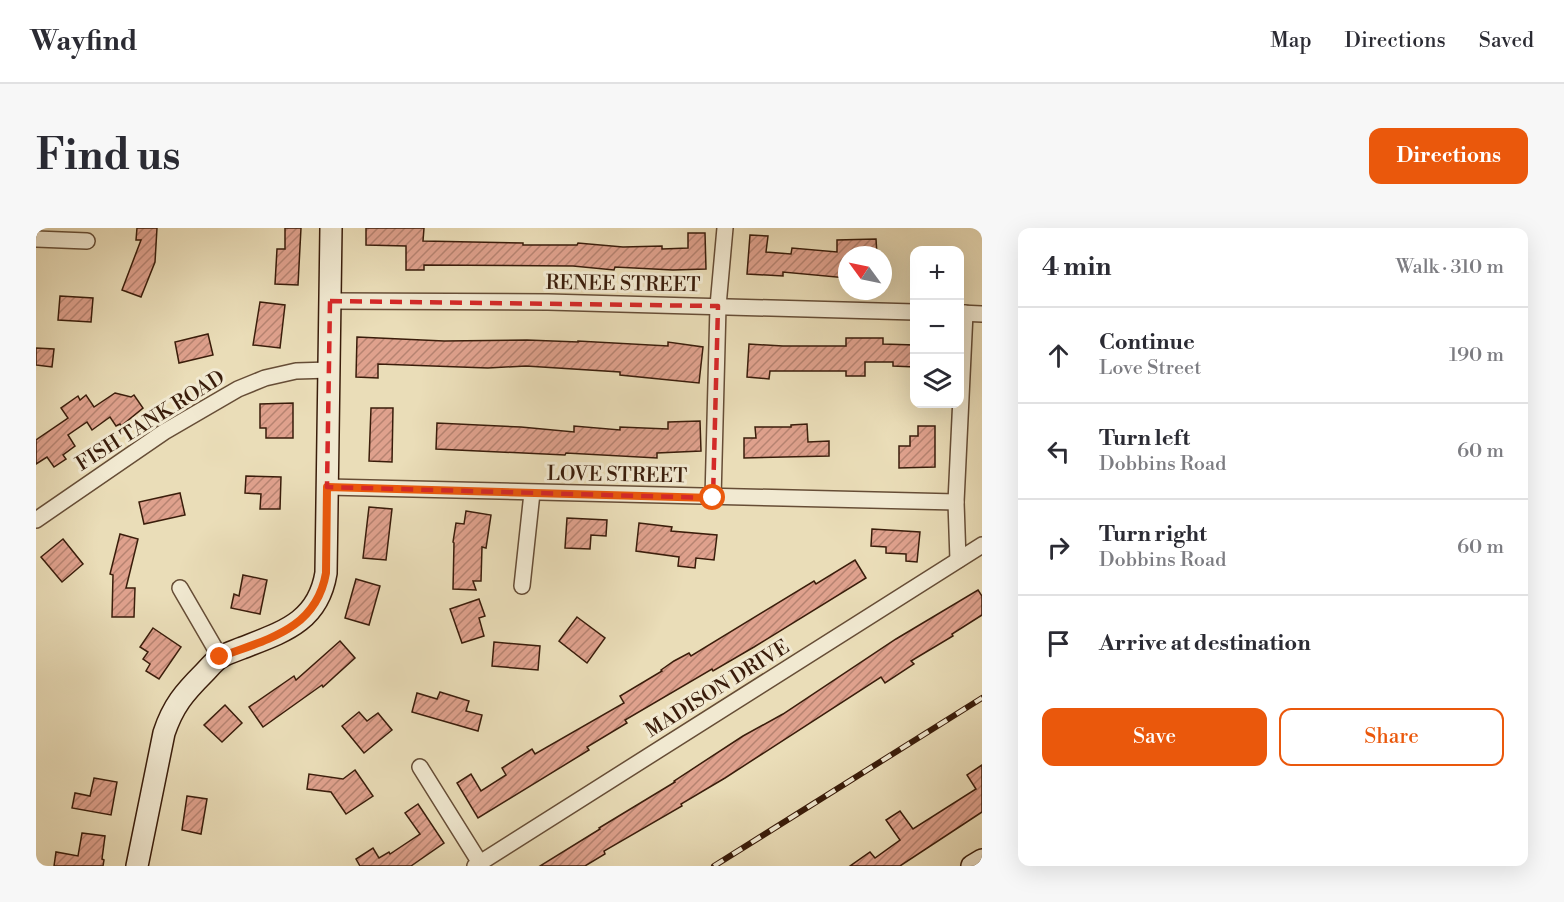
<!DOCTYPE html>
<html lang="en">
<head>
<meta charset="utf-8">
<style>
  :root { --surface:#fff; --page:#f7f7f7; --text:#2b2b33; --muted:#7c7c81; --line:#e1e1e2; --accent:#ea580c }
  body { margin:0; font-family:"Libre Bodoni",serif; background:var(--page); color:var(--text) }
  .controls { position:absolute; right:18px; top:18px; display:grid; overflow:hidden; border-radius:12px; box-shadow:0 6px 24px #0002 }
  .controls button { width:54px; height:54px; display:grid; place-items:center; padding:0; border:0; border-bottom:2px solid var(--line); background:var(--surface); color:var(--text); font:30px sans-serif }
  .compass { position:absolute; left:802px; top:18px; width:54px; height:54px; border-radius:50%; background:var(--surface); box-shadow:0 6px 24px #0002; rotate:303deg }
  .stop { position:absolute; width:18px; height:18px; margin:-14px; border:4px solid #ea580c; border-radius:50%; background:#fff }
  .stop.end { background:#ea580c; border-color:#fff; box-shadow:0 2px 6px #0008 }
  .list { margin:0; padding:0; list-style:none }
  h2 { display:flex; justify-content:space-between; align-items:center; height:78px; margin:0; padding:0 24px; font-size:26px }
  h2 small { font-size:20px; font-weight:400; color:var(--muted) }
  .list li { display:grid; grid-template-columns:39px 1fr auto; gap:18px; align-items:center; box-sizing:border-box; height:96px; padding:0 24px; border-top:2px solid var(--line) }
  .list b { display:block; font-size:22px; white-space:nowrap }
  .list p { margin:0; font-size:20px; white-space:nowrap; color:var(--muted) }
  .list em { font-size:20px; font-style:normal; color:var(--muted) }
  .actions { display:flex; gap:12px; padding:18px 24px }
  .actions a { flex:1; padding:14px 0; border:2px solid var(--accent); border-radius:12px; text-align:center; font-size:21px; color:var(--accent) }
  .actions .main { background:var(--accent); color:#fff }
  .icon { flex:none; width:33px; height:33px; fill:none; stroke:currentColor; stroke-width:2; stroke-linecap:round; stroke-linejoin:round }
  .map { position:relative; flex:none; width:946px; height:638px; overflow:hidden; border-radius:12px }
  header { display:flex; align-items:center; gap:36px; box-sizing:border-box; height:84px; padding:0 30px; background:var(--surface); border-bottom:2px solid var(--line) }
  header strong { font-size:28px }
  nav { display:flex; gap:33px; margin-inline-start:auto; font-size:21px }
  .intro { display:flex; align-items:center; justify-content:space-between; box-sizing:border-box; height:144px; padding:0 36px }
  h1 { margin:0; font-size:42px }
  .button { padding:15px 27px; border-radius:12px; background:var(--accent); color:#fff; font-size:21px; font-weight:700 }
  main { display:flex; gap:36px; padding:0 36px }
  aside { flex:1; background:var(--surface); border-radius:12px; box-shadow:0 6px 24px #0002 }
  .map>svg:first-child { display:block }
  .building { fill:url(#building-hatch); stroke:#3a1d0b; stroke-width:1.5 }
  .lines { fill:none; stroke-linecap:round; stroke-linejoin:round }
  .street-casing { stroke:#664d36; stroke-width:18 }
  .secondary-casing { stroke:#3a1d0b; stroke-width:24 }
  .street { stroke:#f1e9d1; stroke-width:15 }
  .secondary { stroke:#f1e9d1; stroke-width:21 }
  .rail-casing { stroke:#3a1d0b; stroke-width:6 }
  .rail { stroke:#f1e9d1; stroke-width:4; stroke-dasharray:11; stroke-linecap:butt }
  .route { stroke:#ea580c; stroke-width:8 }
  .marked { fill:none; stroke:#d62828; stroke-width:4.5; stroke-dasharray:12 8; stroke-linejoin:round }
  .labels { text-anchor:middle; stroke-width:6; stroke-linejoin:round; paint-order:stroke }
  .street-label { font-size:20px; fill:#3a1d0b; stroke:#f1e9d1 }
</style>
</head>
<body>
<header>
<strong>Wayfind</strong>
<nav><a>Map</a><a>Directions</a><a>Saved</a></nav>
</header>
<div class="intro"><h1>Find us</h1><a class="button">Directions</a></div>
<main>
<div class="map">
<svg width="946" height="638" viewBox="0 0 946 638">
  <defs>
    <pattern id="building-hatch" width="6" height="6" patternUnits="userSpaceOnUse" patternTransform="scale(1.5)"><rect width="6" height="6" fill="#dfa18d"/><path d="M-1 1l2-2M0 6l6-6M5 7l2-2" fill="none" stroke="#b68371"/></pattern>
  </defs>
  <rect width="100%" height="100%" fill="#eaddb8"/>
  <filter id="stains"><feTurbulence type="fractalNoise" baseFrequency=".00333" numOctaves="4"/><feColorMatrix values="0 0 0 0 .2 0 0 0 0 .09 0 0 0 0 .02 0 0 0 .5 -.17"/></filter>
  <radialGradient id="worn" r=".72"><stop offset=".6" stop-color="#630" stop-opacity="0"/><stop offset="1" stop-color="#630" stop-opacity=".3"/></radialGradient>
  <g class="building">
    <polygon points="101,0 121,0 119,34 105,69 86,62 105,12 100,12"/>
    <polygon points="249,0 265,0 262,57 239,56 241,21 249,21"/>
    <polygon points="330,0 388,0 387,13 487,15 487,17 541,17 542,15 587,19 626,18 626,21 652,20 652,5 669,5 670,41 637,42 579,39 578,42 537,38 388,37 388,42 370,42 370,18 330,17"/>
    <polygon points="714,7 732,8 730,24 755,26 756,20 801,24 801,12 840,11 841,27 811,27 811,50 747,44 747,48 711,46"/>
    <polygon points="24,68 57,70 55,94 22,92"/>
    <polygon points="224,74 249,77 244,120 217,117"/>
    <polygon points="172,106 177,127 143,135 139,114"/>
    <polygon points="321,109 408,113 491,112 542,114 542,113 632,118 632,114 667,119 663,155 584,147 584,144 490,138 452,140 342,136 342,150 320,149"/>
    <polygon points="810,110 847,110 847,116 879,117 879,139 857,138 857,134 829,134 829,148 810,148 810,143 734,143 733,151 711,149 713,116 747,118 810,118"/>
    <polygon points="0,120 18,121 16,139 0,137"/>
    <polygon points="79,165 95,169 98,167 107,180 85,198 84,196 80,198 74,189 56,202 51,194 32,207 39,218 27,227 30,231 18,239 11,229 0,236 0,212 32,190 25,180 42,168 44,172 50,167 58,179"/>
    <polygon points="257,175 257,210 230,210 230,200 224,200 224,176"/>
    <polygon points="335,180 357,180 356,234 333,233"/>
    <polygon points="664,193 665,223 621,225 621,230 530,225 529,227 400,221 401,195 485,199 538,204 538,198 584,202 584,199 632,201 632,194"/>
    <polygon points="771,196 772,214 793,213 793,228 708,230 708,210 720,210 719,199 755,199 755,197"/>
    <polygon points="882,198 899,198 899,239 863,240 863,218 874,218 874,208 882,208"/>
    <polygon points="210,248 245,249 244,281 224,281 225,266 209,265"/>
    <polygon points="144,265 149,287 108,296 103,274"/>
    <polygon points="333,279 356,281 350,332 327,330"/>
    <polygon points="430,283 455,287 450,320 446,319 445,353 437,353 440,362 417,361 418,315 417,314 420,295 428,296"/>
    <polygon points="531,290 571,292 570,308 555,307 554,321 529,320"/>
    <polygon points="603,295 636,299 635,303 681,307 678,332 660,330 659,340 642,338 643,329 600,323"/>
    <polygon points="836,301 884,304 881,334 870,333 870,326 850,325 850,319 835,318"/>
    <polygon points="84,306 102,311 90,360 99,360 98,389 76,389 77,347 74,346"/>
    <polygon points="27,311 47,336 26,354 5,329"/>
    <polygon points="819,332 830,350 718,419 677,443 676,441 589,492 591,495 551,519 553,522 442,590 421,555 435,546 445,563 470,547 466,540 496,521 499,526 588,475 584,468 626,443 625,442 638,433 653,425 655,428 778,353 780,356"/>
    <polygon points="207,347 231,352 224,386 195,380 198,366 203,368"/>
    <polygon points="320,351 344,358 333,397 309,390"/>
    <polygon points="942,362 946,368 946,387 916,406 917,408 875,433 878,436 849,455 845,449 689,550 645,576 646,578 568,623 569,626 549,638 504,638 564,601 563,600 639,554 638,553 707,508 747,486 860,411"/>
    <polygon points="443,371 449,388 443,390 448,408 426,415 414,381"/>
    <polygon points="541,389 569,410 551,435 523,413"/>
    <polygon points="117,400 145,419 123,451 110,443 114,436 107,431 112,424 104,419"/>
    <polygon points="304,413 319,430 287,459 286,457 227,499 213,479 258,448 260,452"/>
    <polygon points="458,414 504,418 502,442 456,438"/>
    <polygon points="404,464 433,473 430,483 446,487 442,503 376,484 381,465 401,471"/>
    <polygon points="189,477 206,495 186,514 168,497"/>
    <polygon points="323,484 331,493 342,485 356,502 328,525 306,498"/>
    <polygon points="946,537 946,584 864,638 814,638 834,624 839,630 864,612 850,592 864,583 877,601 940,561 931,547"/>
    <polygon points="319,542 337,568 310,586 295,564 271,561 273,546 307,551"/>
    <polygon points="58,550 81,554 75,587 36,580 39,565 54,568"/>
    <polygon points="151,568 171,571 165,606 146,602"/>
    <polygon points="382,576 408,615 375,638 324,638 320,631 337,620 343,630 353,624 354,626 384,606 369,585"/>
    <polygon points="46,605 69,608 66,631 68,632 67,638 18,638 20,624 42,628"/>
  </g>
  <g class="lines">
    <g class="street-casing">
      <g id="street">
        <polyline points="0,11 51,13"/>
        <polyline points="294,73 512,74 879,84"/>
        <polyline points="924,85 946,86"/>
        <polyline points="291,259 920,274"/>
        <polyline points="677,270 682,78 689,0"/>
        <polyline points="0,292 128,204 202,161 229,150 260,143 294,142"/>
        <polyline points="922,332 920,274 929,85"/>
        <polyline points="486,358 496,265"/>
        <polyline points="144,360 184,429"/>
        <polyline points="384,539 444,635"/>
        <polyline points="439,638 946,317"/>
      </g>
    </g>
    <g class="secondary-casing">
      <g id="secondary">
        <path d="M 101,638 L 128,505 C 137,478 148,465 168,445 C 173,440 179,432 185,429 C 191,425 199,423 206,420 C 247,404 282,394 290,345 L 295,0"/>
        <polyline points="936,638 946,632"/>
      </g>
    </g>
    <use href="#street" class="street"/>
    <use href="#secondary" class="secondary"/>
    <g class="rail-casing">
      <polyline id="rail" points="678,638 946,470"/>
    </g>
    <use href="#rail" class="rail"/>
  </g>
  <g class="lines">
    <path class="route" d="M 184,429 C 231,411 280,402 290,345 L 291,259 L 677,270"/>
  </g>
  <path class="marked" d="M 294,73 L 682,78 L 677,270 L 291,259 Z"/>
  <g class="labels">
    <g class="street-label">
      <text transform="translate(587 55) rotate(1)" y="7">RENEE STREET</text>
      <text transform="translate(114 192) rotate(-32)" y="7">FISH TANK ROAD</text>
      <text transform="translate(581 246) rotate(1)" y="7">LOVE STREET</text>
      <text transform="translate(681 460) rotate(-32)" y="7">MADISON DRIVE</text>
    </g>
  </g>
  <rect width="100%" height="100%" filter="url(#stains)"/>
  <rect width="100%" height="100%" fill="url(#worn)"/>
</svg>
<div class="controls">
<button>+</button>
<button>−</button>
<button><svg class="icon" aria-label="layers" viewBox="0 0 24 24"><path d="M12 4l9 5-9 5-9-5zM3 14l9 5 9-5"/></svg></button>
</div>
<svg class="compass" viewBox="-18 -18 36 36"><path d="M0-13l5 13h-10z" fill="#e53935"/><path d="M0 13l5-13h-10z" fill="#7c7c81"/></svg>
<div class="stop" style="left:677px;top:270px"></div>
<div class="stop end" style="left:184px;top:429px"></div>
</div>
<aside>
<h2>4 min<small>Walk · 310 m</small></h2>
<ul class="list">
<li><svg class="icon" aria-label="ahead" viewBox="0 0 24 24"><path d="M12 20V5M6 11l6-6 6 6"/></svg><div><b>Continue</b><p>Love Street</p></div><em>190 m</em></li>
<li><svg class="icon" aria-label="left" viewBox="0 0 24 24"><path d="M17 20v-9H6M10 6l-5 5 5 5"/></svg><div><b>Turn left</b><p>Dobbins Road</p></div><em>60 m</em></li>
<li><svg class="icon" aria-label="right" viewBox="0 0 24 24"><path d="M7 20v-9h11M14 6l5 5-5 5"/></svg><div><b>Turn right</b><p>Dobbins Road</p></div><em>60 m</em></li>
<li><svg class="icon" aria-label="arrive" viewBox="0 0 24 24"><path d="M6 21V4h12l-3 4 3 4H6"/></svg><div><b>Arrive at destination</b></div></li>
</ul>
<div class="actions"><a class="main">Save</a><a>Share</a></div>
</aside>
</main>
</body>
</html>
